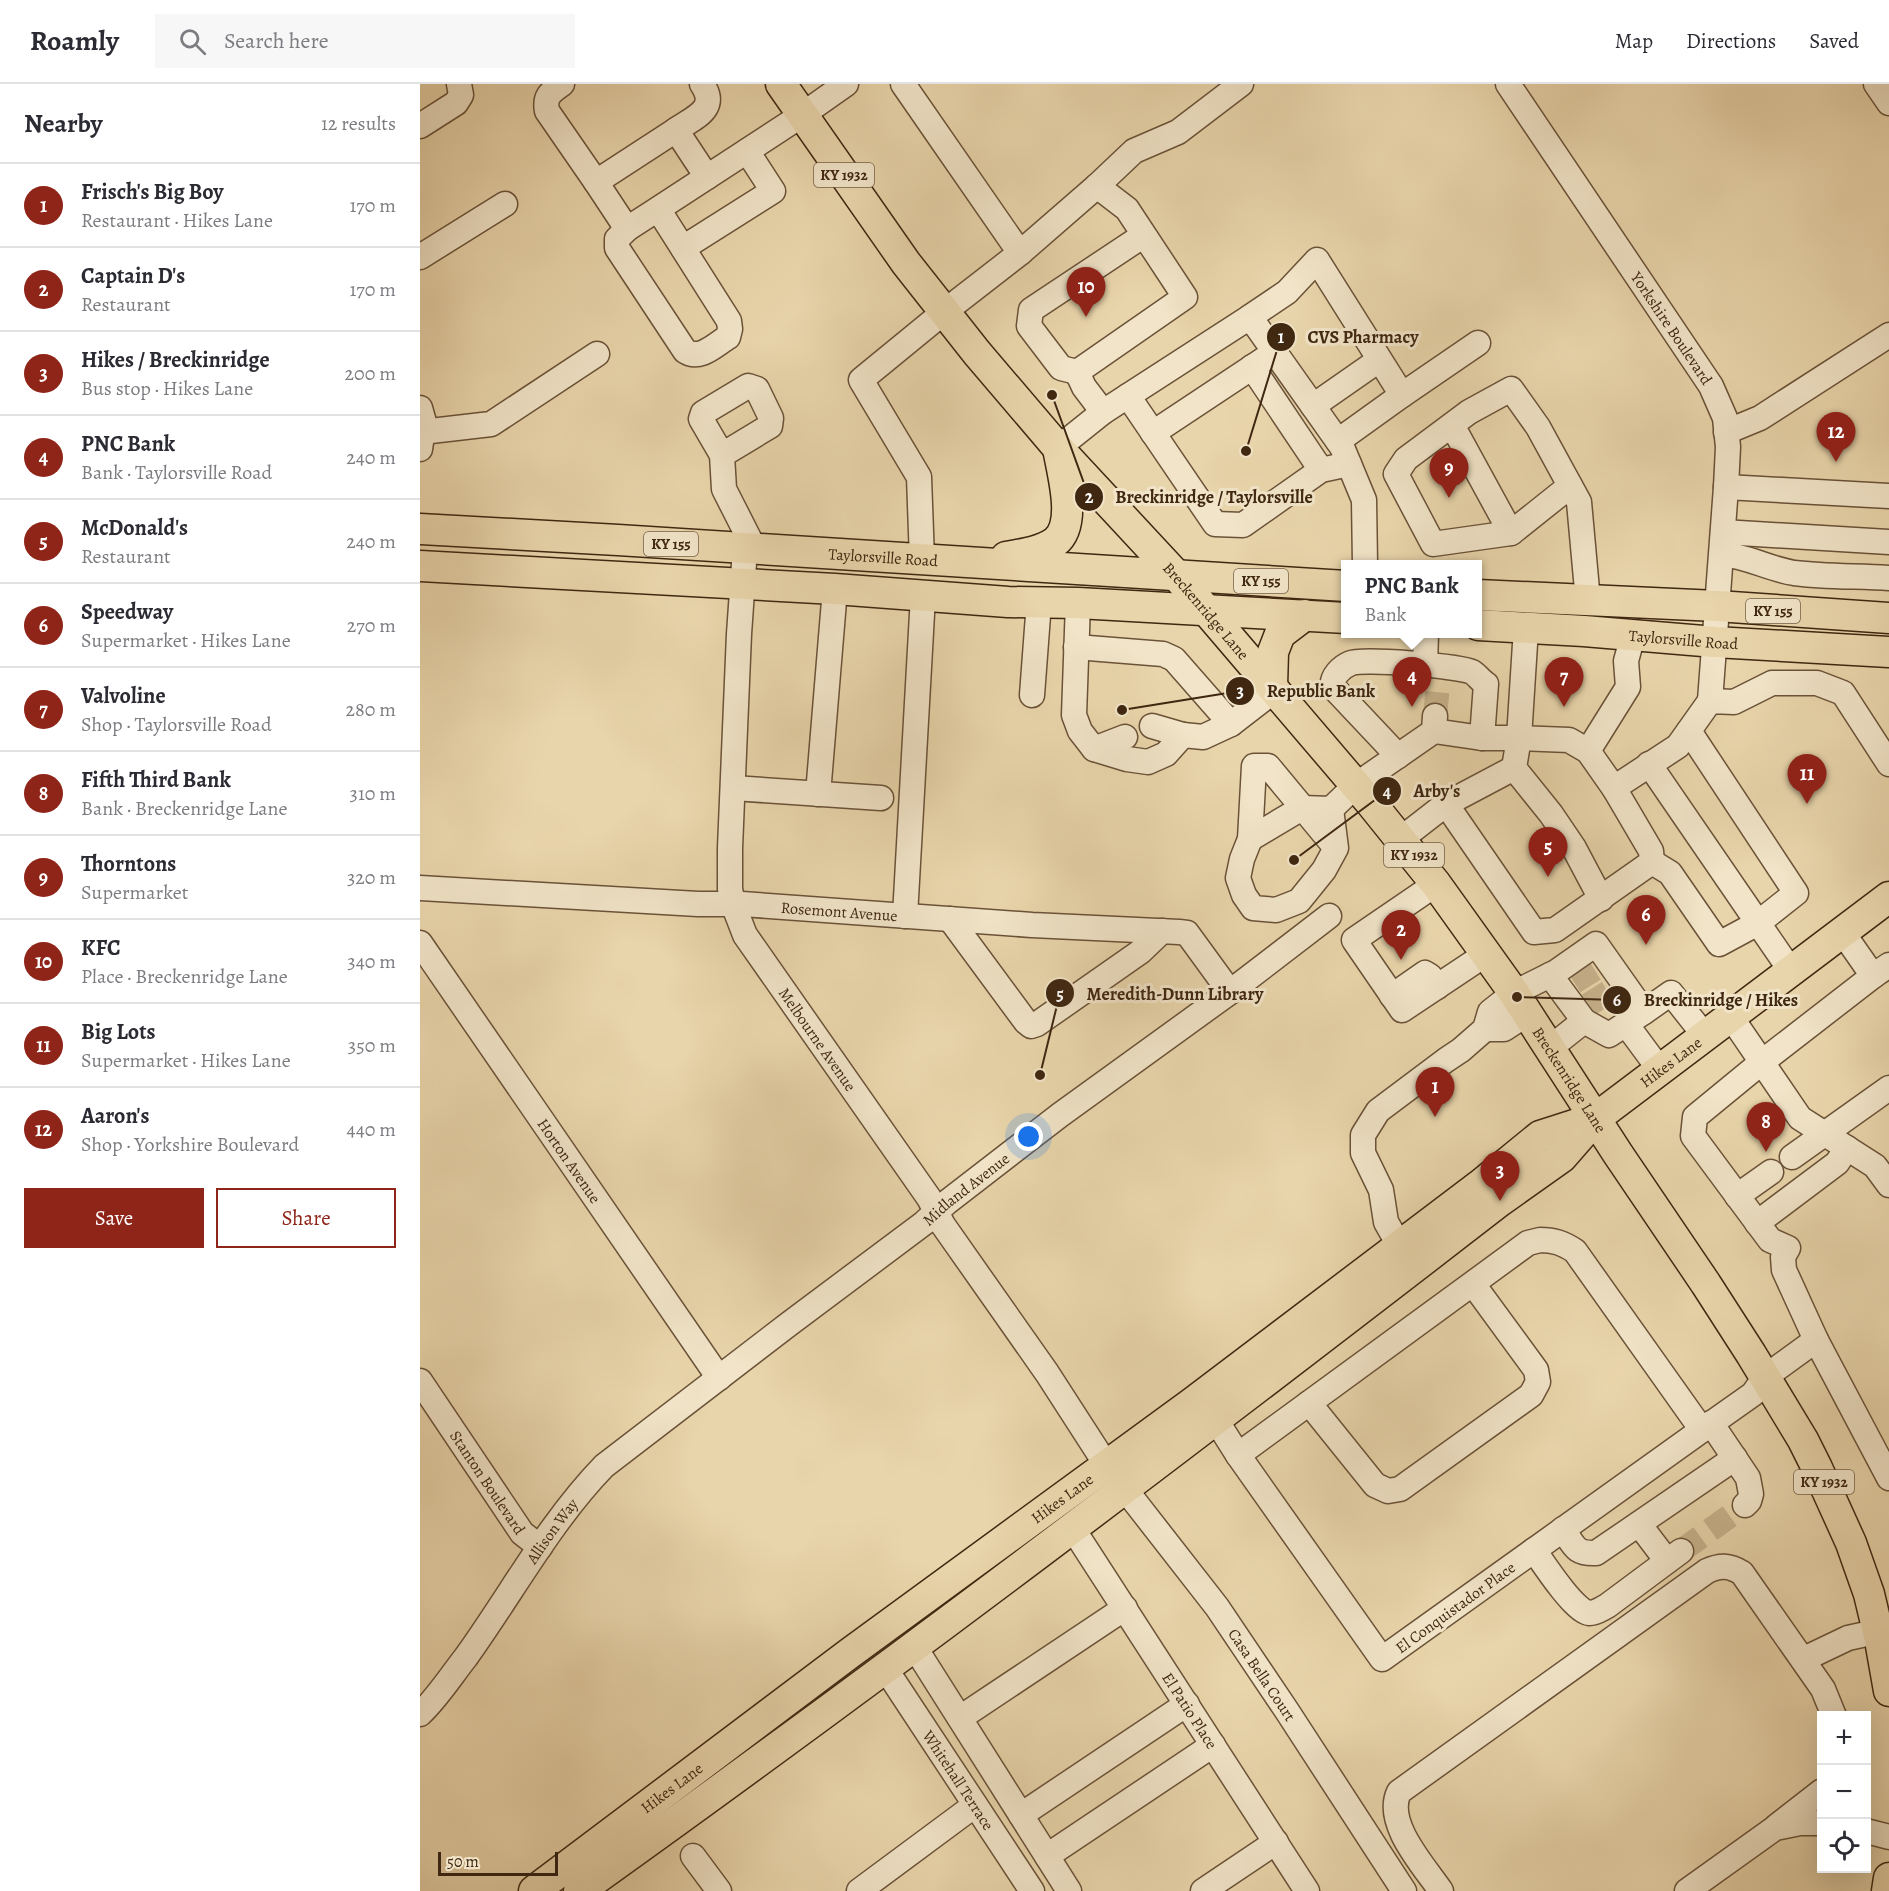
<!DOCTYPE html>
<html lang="en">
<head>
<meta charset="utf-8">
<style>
  :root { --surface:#fff; --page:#f7f7f7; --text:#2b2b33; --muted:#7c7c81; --line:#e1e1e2; --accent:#8f2418 }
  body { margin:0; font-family:Alegreya,serif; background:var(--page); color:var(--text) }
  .controls { position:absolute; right:18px; bottom:18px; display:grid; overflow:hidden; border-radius:0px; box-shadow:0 6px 24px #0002 }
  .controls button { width:54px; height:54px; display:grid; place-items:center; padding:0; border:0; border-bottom:2px solid var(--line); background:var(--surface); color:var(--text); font:30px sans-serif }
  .scale { position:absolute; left:18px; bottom:15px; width:120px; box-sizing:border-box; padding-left:6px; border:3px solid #3f2711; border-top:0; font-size:16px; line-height:21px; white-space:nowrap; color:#3f2711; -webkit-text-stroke:4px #f1e4c8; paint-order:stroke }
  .you { position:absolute; left:609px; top:1053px; width:21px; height:21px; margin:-15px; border:4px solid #fff; border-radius:50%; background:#1a73e8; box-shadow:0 0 0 9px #1a73e833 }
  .badge { display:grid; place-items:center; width:39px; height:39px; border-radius:50%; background:var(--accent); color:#fff; font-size:20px; font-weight:700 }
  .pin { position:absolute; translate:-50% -50px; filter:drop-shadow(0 2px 3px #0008) }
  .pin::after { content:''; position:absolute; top:32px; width:21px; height:18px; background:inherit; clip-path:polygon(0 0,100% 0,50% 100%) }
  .popup { position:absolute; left:921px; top:476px; width:141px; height:78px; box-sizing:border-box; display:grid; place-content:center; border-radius:0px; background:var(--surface); filter:drop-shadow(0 2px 4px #0005); font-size:20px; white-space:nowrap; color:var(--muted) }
  .popup b { font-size:22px; color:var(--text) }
  .popup::after { content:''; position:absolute; left:50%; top:100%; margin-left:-12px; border:12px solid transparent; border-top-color:var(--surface) }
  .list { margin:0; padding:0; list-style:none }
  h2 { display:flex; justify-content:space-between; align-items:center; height:78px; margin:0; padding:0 24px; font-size:26px }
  h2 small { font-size:20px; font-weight:400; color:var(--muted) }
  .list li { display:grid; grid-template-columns:39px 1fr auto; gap:18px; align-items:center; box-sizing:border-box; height:84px; padding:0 24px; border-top:2px solid var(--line) }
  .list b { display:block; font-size:22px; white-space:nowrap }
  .list p { margin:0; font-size:20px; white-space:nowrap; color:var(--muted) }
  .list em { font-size:20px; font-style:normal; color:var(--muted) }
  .actions { display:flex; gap:12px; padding:18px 24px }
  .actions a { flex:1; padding:14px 0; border:2px solid var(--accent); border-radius:0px; text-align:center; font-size:21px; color:var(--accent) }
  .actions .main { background:var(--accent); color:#fff }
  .icon { flex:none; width:33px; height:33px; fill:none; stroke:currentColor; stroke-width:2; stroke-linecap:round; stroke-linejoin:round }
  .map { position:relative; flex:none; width:1469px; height:1807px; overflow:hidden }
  header { display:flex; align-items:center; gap:36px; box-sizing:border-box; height:84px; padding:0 30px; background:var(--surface); border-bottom:2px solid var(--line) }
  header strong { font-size:28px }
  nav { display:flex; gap:33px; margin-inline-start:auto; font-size:21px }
  .search { width:420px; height:54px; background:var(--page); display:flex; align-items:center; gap:15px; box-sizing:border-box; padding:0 21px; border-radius:0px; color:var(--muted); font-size:22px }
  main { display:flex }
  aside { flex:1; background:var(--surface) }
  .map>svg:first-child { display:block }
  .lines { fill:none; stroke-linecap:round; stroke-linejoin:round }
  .minor-tunnel { stroke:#c7b28c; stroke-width:24; stroke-dasharray:24 12; stroke-linecap:butt }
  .minor-casing { stroke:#6a5238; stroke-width:27 }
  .major-casing { stroke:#3f2711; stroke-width:33 }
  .minor { stroke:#f1e4c8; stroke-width:24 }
  .major { stroke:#e9d5ab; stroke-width:30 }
  .labels { text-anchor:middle; stroke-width:6; stroke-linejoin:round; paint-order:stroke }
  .shield { fill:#f1e4c8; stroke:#746048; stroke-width:1.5 }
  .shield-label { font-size:15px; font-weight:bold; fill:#3f2711 }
  .street-label { font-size:16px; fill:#3f2711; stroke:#f1e4c8 }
  .leader { fill:none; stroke:#3f2711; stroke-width:2 }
  .callout-dot { fill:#3f2711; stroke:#f1e4c8; stroke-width:2 }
  .mark-label { font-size:18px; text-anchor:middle; font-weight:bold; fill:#fff }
  .callout-label { font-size:18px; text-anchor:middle; font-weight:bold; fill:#3f2711; stroke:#f1e4c8; stroke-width:6; stroke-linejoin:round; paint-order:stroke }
</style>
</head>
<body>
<header>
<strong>Roamly</strong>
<div class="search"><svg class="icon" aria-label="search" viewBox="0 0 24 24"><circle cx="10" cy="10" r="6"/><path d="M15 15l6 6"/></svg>Search here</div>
<nav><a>Map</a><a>Directions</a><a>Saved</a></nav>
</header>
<main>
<aside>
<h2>Nearby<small>12 results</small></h2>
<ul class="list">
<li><span class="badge">1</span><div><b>Frisch's Big Boy</b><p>Restaurant · Hikes Lane</p></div><em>170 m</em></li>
<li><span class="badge">2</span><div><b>Captain D's</b><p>Restaurant</p></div><em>170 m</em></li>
<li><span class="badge">3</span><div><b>Hikes / Breckinridge</b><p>Bus stop · Hikes Lane</p></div><em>200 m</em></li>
<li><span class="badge">4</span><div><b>PNC Bank</b><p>Bank · Taylorsville Road</p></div><em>240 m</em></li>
<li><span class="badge">5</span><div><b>McDonald's</b><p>Restaurant</p></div><em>240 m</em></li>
<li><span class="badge">6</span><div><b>Speedway</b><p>Supermarket · Hikes Lane</p></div><em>270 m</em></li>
<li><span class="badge">7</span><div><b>Valvoline</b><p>Shop · Taylorsville Road</p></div><em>280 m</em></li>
<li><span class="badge">8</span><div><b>Fifth Third Bank</b><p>Bank · Breckenridge Lane</p></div><em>310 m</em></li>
<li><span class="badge">9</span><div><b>Thorntons</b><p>Supermarket</p></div><em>320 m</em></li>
<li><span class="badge">10</span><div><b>KFC</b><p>Place · Breckenridge Lane</p></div><em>340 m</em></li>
<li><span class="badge">11</span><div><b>Big Lots</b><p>Supermarket · Hikes Lane</p></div><em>350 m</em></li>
<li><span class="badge">12</span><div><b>Aaron's</b><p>Shop · Yorkshire Boulevard</p></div><em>440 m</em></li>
</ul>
<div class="actions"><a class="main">Save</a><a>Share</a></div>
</aside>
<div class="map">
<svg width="1469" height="1807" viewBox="0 0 1469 1807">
  <rect width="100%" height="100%" fill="#e9d5ab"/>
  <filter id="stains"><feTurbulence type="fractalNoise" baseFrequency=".00333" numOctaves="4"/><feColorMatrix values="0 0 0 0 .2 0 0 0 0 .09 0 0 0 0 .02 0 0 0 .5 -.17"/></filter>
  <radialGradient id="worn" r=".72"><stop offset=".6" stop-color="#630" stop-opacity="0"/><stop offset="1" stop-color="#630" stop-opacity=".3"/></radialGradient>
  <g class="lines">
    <g class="minor-tunnel">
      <polyline points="1015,632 1018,601"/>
      <polyline points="1154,898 1178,883"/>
      <polyline points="1168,921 1192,906"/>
      <polyline points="1261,1467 1325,1421"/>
    </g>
    <g class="minor-casing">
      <g id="minor">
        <path d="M 142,0 C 131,8 124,12 127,27 L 176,98"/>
        <path d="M 282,0 C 299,25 275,33 256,46 L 287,93"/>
        <polyline points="483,0 600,169"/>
        <path id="s1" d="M 1088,0 L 1291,302 L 1305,334 L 1308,363 L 1306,403 L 1290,617"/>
        <polyline points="1456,0 1469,19"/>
        <polyline points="0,42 36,19 41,11 39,0"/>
        <polyline points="677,102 707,125 765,213 657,288 641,284 609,242 611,226 724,151"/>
        <path d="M 238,125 L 207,145 L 197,155 L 197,164 L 265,267 C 280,277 295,261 308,253 L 310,245 L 309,237 L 238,125 L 382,31 L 426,0"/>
        <polyline points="207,145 176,98 256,46"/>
        <polyline points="263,164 353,107 327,67"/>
        <polyline points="0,173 85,120"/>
        <polyline points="830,233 867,208 897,176 982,311"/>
        <polyline points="832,283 901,386"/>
        <polyline points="657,288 664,303 683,328"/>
        <polyline points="708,312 795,440 823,441 901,386 929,380"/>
        <polyline points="893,322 959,276"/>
        <polyline points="0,324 4,338 0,365"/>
        <polyline points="1032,341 1091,449 1013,460 976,390 986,375 1049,328 1091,305 1118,343 1159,418 1168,517"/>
        <polyline points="2,348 71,340 177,270"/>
        <polyline points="1306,348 1340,334 1469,251"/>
        <polyline points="733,349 855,268"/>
        <polyline points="918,357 982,311 1058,259"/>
        <polyline points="638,364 683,328 830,233 922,363 944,416 945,480"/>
        <polyline points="302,371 350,342 351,334 337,305 328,302 283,329 281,335 302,371 304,405 335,466"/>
        <polyline points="1306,403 1469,412"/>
        <polyline points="1303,448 1469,458"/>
        <polyline points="1091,449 1150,402"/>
        <path id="s2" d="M 325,465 L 319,550 L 310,764 L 310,805 L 313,820 L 325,851 L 509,1114 L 523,1141 L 627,1289 L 687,1382 L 797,1523 L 867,1627 L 984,1807"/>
        <path d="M 1302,470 C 1327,472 1349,485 1374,489 C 1405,493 1438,492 1469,494"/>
        <polyline points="502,476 499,393 441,296 524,228 600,169 677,102 714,67 758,48 821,0"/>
        <polyline points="658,519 654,631 660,647 674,665 707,675 728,678 746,670 763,651 783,653 811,640"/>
        <polyline points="656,563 743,570 754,575 811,640 855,606"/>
        <polyline points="1005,581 1006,550"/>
        <polyline points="612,611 619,518"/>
        <polyline points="732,642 763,651"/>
        <polyline points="1014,647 1062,654 1099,654 1106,544"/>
        <polyline points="674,665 705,653"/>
        <polyline points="1168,667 1208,603 1206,577 1213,551"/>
        <path d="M 978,672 L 913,603 C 911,593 921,583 931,579 C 941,574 1040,582 1052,588 C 1056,590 1061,597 1066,600 L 1062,654"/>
        <polyline points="1229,680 1371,887"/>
        <polyline points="313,704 461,714"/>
        <polyline points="398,710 415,505"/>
        <polyline points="1026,720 1114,848 1135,846 1232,778 1231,767 1194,704"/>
        <polyline points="911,725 916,764 904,786 879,817 856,826 833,824 824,811 818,794 822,775 830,755 834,682 848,682 916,764"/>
        <polyline points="830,755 882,724 911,725 936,701 1014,647 1015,632"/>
        <polyline points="981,755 1026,720 1094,684"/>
        <polyline points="1232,778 1250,789 1299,860 1338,839 1376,809 1269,647"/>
        <polyline points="1016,800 934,856 982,926 1066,870"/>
        <path id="s3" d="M 0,804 L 278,820 L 322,820 L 612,841 L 759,848 L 767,849 L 810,908"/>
        <polyline points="1181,815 1154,764 1131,730 1094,684 1099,654 1149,656 1168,667 1194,704 1258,662 1290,617 1314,618 1352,599 1397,599 1423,609 1469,680"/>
        <polyline points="485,832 503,512"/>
        <polyline points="530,835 606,938 611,942 617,940 720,868 742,847"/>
        <polyline points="1423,849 1453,892 1469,881"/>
        <path id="s4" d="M 0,859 L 299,1294"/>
        <polyline points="1130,891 1164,937"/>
        <polyline points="1453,892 1342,978 1275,1033 1273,1052 1350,1156 1368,1164 1363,1173 1364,1186 1396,1256 1469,1394"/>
        <polyline points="972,912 1005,889 1010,892 1017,903"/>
        <polyline points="1311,933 1380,1034 1455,1082 1469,1101"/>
        <polyline points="1206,940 1240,986"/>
        <polyline points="1065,945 1084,945 1107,930"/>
        <polyline points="1130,964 1164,937 1189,951 1224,928"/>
        <polyline points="1372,1073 1469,1004"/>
        <polyline points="1317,1112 1351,1088"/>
        <polyline points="1337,1139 1417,1079 1427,1064"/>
        <path d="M 1120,1156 C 1134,1156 1143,1159 1155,1167 L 1282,1346 L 962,1575 L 818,1371 L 1108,1159 Z"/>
        <polyline points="979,1161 966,1138 961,1106 943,1069 943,1051 958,1027 1026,976 1041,966 1065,945 1070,928 1094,909 1136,888 1176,860 1224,928 1251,909 1285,952"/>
        <path id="s5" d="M 0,1297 L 98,1443 L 102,1449 L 120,1463"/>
        <polyline points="889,1319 955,1401 968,1407 980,1405 1111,1311 1118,1298 1116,1286 1053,1200"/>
        <polyline points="796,1336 818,1371"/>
        <polyline points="1291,1339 1328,1394 1331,1410 1329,1417 1325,1421"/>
        <polyline points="1282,1346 1333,1310 1345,1293 1396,1256"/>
        <polyline points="1219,1440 1247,1477"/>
        <path id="s6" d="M 653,1445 L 887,1807"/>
        <path d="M 1143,1445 C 1154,1461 1154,1470 1176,1469 L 1315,1374"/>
        <path d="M 1114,1466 C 1123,1479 1155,1528 1169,1529 C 1176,1529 1181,1525 1187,1522 L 1261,1467"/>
        <polyline points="494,1562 649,1807"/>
        <polyline points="1384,1575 1428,1554 1469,1545"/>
        <path id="s7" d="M 465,1584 L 612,1807"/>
        <path id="s8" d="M 0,1630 C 18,1613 31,1592 46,1573 C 92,1509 129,1439 184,1382 L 369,1240 L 504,1139 L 526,1119 L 640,1031 L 810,908 L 909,832"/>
        <polyline points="540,1634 705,1524"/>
        <polyline points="601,1731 767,1620"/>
        <polyline points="1357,1742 1402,1707"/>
        <polyline points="1446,1747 1469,1753"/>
        <polyline points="273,1772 299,1807"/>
        <polyline points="627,1772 793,1661"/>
        <polyline points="439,1807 555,1721"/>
        <polyline points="783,1807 856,1758"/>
        <path d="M 1021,1807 C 1004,1782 964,1739 979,1708 L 1287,1487 C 1300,1481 1309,1481 1322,1489 L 1403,1605 L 1414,1632"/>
        <polyline points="1267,1807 1355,1744 1380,1739 1402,1739"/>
      </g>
    </g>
    <g class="major-casing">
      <g id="major">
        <path id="s9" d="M 361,0 L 486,179 L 557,269 L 638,364 L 757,492 L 950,718 L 1016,800 L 1094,909 L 1198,1070 L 1286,1200 L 1331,1270 L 1383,1356 L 1397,1384 L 1431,1459 L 1449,1510 L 1460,1556 L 1469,1607"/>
        <path id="s10" d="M 0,445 L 198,456 L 926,502"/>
        <path d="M 586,473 C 602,470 621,468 635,458 C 658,440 642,389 638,364"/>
        <polyline points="0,482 415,505 588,518 658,519 926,534"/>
        <polyline points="1058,511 1297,522 1469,534"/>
        <path id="s11" d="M 1058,541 L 1164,547 L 1295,558 L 1469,568"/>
        <polyline points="852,602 853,568 860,550 885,531"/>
        <path id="s12" d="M 114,1807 L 430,1569 L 772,1319 L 1060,1101 L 1120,1052 L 1176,1034"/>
        <path id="s13" d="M 159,1807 C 471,1584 776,1352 1080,1117 L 1142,1073 L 1176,1034 L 1469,813"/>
        <polyline points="1467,1807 1469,1794"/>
      </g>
    </g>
    <use href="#minor" class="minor"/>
    <use href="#major" class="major"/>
  </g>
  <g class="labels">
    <g class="shield">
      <rect x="394" y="79" width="60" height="24" rx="4.5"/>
      <rect x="224" y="448" width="54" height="24" rx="4.5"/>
      <rect x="814" y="485" width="54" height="24" rx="4.5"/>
      <rect x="1326" y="515" width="54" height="24" rx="4.5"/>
      <rect x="964" y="759" width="60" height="24" rx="4.5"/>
      <rect x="1374" y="1386" width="60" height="24" rx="4.5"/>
    </g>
    <g class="shield-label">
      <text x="424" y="96">KY 1932</text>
      <text x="251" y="465">KY 155</text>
      <text x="841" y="502">KY 155</text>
      <text x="1353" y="532">KY 155</text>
      <text x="994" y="776">KY 1932</text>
      <text x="1404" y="1403">KY 1932</text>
    </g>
    <g class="street-label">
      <text dy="6" stroke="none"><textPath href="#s1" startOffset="294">Yorkshire Boulevard</textPath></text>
      <text dy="6" stroke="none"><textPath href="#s10" startOffset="464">Taylorsville Road</textPath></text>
      <text dy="6" stroke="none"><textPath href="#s9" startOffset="678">Breckenridge Lane</textPath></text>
      <text dy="6" stroke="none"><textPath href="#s11" startOffset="206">Taylorsville Road</textPath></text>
      <text dy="6" stroke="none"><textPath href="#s3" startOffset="420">Rosemont Avenue</textPath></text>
      <text dy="6" stroke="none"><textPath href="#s2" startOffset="516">Melbourne Avenue</textPath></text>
      <text dy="6" stroke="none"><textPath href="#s13" startOffset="1372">Hikes Lane</textPath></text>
      <text dy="6" stroke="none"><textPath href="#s9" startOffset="1272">Breckenridge Lane</textPath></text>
      <text dy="6" stroke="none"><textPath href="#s4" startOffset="264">Horton Avenue</textPath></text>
      <text dy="6" stroke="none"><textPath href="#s8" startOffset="765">Midland Avenue</textPath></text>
      <text dy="6" stroke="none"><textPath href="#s5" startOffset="122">Stanton Boulevard</textPath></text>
      <text dy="6" stroke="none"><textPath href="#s12" startOffset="658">Hikes Lane</textPath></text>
      <text dy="6" stroke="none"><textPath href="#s8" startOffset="226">Allison Way</textPath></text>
      <text transform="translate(1035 1523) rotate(-36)" y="6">El Conquistador Place</text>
      <text dy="6" stroke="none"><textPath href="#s2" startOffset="1292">Casa Bella Court</textPath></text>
      <text dy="6" stroke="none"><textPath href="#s6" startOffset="216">El Patio Place</textPath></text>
      <text dy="6" stroke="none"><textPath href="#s7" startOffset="134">Whitehall Terrace</textPath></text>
      <text dy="6" stroke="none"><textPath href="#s12" startOffset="172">Hikes Lane</textPath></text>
    </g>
  </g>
  <path class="leader" d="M826 367L861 253M632 311L669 413M702 626L820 607M874 776L967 707M620 991L640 909M1097 913L1197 916"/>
  <g class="callout-dot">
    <circle cx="826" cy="367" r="6"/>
    <circle cx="632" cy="311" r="6"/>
    <circle cx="702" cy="626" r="6"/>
    <circle cx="874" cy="776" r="6"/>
    <circle cx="620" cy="991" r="6"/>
    <circle cx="1097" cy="913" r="6"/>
    <circle cx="861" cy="253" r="15"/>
    <circle cx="669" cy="413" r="15"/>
    <circle cx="820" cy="607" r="15"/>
    <circle cx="967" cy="707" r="15"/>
    <circle cx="640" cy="909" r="15"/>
    <circle cx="1197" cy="916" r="15"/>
  </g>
  <g class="mark-label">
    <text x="861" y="259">1</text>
    <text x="669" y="419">2</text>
    <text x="820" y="613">3</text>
    <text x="967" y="713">4</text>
    <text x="640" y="916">5</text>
    <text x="1197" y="922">6</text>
  </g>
  <g class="callout-label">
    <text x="943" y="259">CVS Pharmacy</text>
    <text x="794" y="419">Breckinridge / Taylorsville</text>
    <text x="901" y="613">Republic Bank</text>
    <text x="1017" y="713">Arby's</text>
    <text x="755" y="916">Meredith-Dunn Library</text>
    <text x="1301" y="922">Breckinridge / Hikes</text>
  </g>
  <rect width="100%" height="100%" filter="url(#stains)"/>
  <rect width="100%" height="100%" fill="url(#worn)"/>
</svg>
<div class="controls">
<button>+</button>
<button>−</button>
<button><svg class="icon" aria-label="locate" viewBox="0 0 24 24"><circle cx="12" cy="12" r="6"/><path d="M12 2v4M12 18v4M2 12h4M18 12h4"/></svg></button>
</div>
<div class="scale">50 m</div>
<div class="you"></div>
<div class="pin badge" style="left:1015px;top:1033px">1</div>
<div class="pin badge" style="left:981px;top:876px">2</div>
<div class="pin badge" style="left:1080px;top:1117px">3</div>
<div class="pin badge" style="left:992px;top:623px">4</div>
<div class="popup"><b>PNC Bank</b>Bank</div>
<div class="pin badge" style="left:1128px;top:793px">5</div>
<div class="pin badge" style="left:1226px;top:861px">6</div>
<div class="pin badge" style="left:1144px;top:623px">7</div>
<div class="pin badge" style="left:1346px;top:1068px">8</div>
<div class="pin badge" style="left:1029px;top:414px">9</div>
<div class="pin badge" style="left:666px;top:233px">10</div>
<div class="pin badge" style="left:1387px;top:720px">11</div>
<div class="pin badge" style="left:1416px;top:378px">12</div>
</div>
</main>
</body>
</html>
